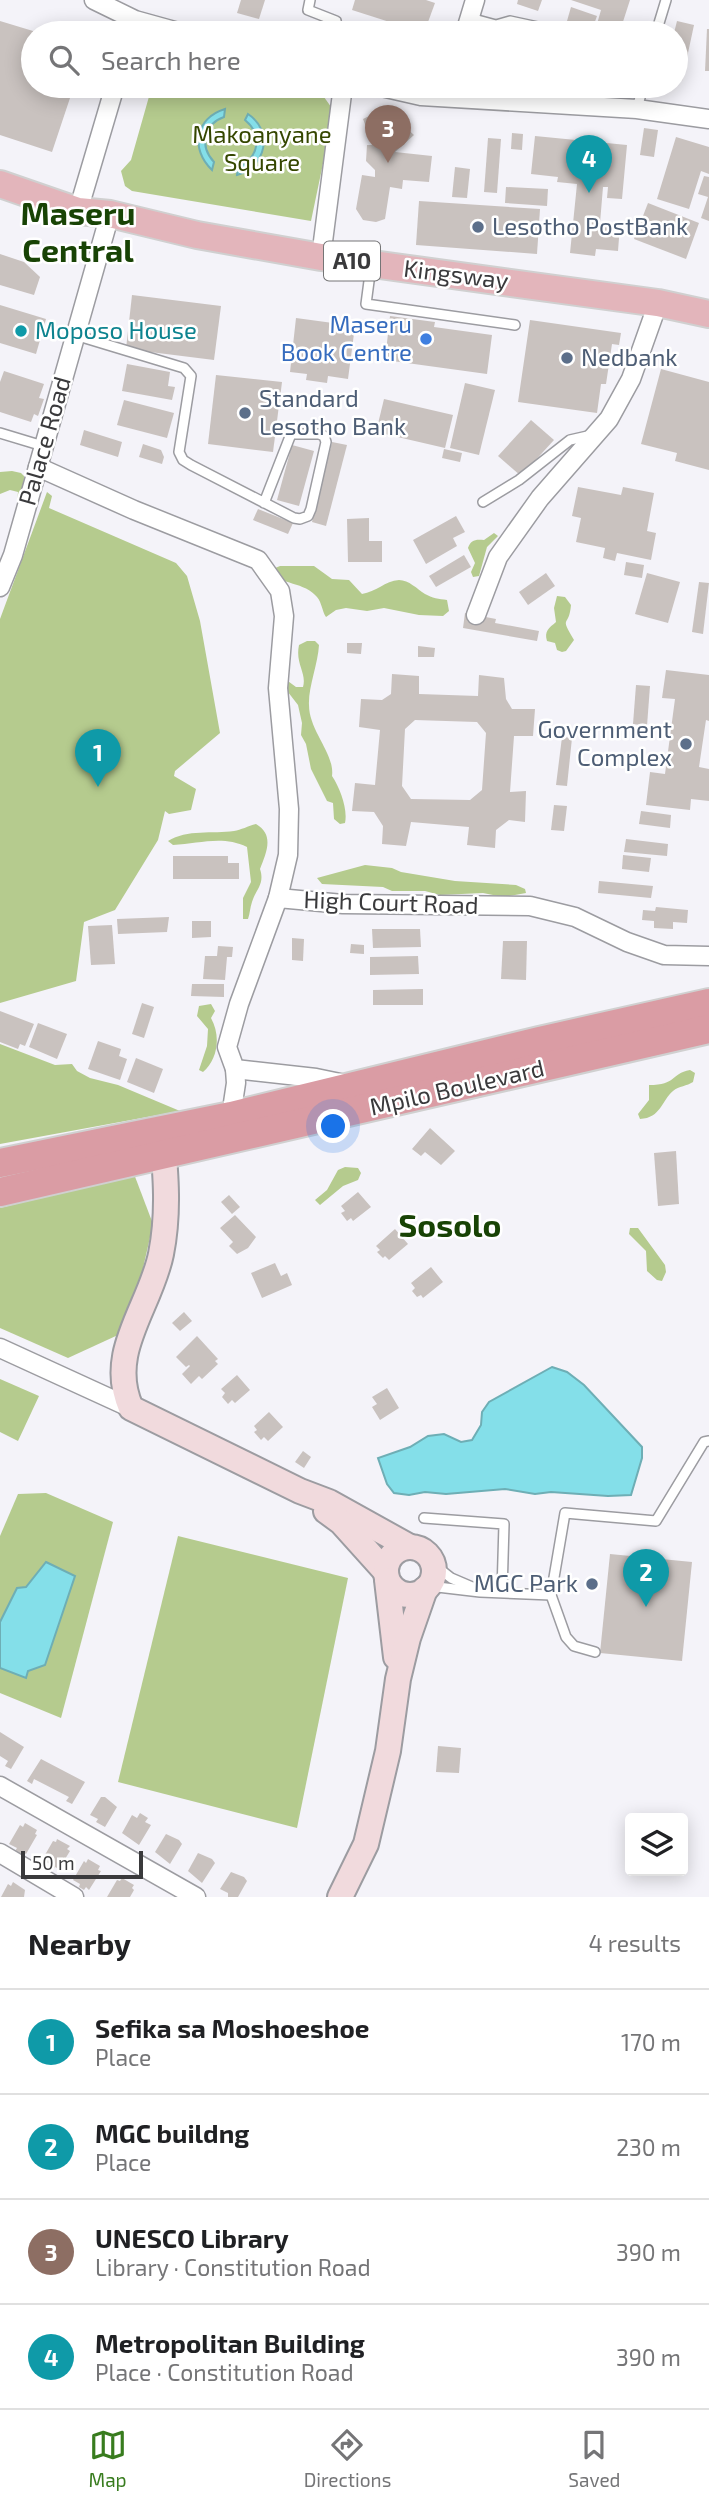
<!DOCTYPE html>
<html lang="en">
<head>
<meta charset="utf-8">
<style>
  :root { --surface:#fff; --page:#f2f2f2; --text:#202124; --muted:#757577; --line:#e0e0e0; --accent:#387c1e }
  body { margin:0; font-family:"Exo 2",sans-serif; background:var(--page); color:var(--text) }
  .controls { position:absolute; right:21px; bottom:21px; display:grid; overflow:hidden; border-radius:7px; box-shadow:0 4px 18px #0003 }
  .controls button { width:63px; height:63px; display:grid; place-items:center; padding:0; border:0; border-bottom:2px solid var(--line); background:var(--surface); color:var(--text); font:35px sans-serif }
  .scale { position:absolute; left:21px; bottom:18px; width:122px; box-sizing:border-box; padding-left:7px; border:4px solid #3a3a3c; border-top:0; font-size:19px; line-height:24px; white-space:nowrap; color:#3a3a3c; -webkit-text-stroke:5px #fff; paint-order:stroke }
  .you { position:absolute; left:334px; top:1127px; width:24px; height:24px; margin:-18px; border:5px solid #fff; border-radius:50%; background:#1a73e8; box-shadow:0 0 0 10px #1a73e833 }
  .badge { display:grid; place-items:center; width:46px; height:46px; border-radius:50%; background:var(--accent); color:#fff; font-size:23px; font-weight:700 }
  .pin { position:absolute; translate:-50% -58px; filter:drop-shadow(0 2px 4px #0008) }
  .pin::after { content:''; position:absolute; top:37px; width:24px; height:21px; background:inherit; clip-path:polygon(0 0,100% 0,50% 100%) }
  .list { margin:0; padding:0; list-style:none }
  h2 { display:flex; justify-content:space-between; align-items:center; height:91px; margin:0; padding:0 28px; font-size:30px }
  h2 small { font-size:23px; font-weight:400; color:var(--muted) }
  .list li { display:grid; grid-template-columns:46px 1fr auto; gap:21px; align-items:center; box-sizing:border-box; height:105px; padding:0 28px; border-top:2px solid var(--line) }
  .list b { display:block; font-size:26px; white-space:nowrap }
  .list p { margin:0; font-size:23px; white-space:nowrap; color:var(--muted) }
  .list em { font-size:23px; font-style:normal; color:var(--muted) }
  .icon { flex:none; width:38px; height:38px; fill:none; stroke:currentColor; stroke-width:2; stroke-linecap:round; stroke-linejoin:round }
  .map { position:relative; flex:none; width:709px; height:1897px; overflow:hidden }
  .search { position:absolute; background:var(--surface); box-shadow:0 4px 18px #0003; left:21px; right:21px; top:21px; height:77px; display:flex; align-items:center; gap:18px; box-sizing:border-box; padding:0 24px; border-radius:38px; color:var(--muted); font-size:26px }
  .sheet { height:511px; background:var(--surface) }
  nav { display:flex; justify-content:space-around; align-items:center; box-sizing:border-box; height:98px; border-top:2px solid var(--line); background:var(--surface); font-size:19px; color:var(--muted) }
  nav a { display:grid; justify-items:center; gap:4px }
  nav .on { color:var(--accent) }
  .map>svg:first-child { display:block }
  .green { fill:#b5cb8e }
  .water { fill:#84dfe9; stroke:#6eaeb5; stroke-width:2 }
  .building { fill:#c9c2bf; fill-rule:evenodd }
  .lines { fill:none; stroke-linecap:round; stroke-linejoin:round }
  .service-casing { stroke:#9c9ca1; stroke-width:12 }
  .minor-casing { stroke:#9c9ca1; stroke-width:21 }
  .secondary-casing { stroke:#9c9ca1; stroke-width:28 }
  .primary-casing { stroke:#d0d0d0; stroke-width:30 }
  .trunk-casing { stroke:#d0d0d0; stroke-width:32 }
  .service { stroke:#fff; stroke-width:9 }
  .minor { stroke:#fff; stroke-width:18 }
  .secondary { stroke:#f1dadd; stroke-width:24 }
  .primary { stroke:#e3b5bb; stroke-width:26 }
  .trunk { stroke:#da9ca4; stroke-width:28 }
  .service-dot { fill:#5c6f8a; stroke:#fff; stroke-width:2.5 }
  .culture-dot { fill:#0f9aa8; stroke:#fff; stroke-width:2.5 }
  .shop-dot { fill:#3f7fe0; stroke:#fff; stroke-width:2.5 }
  .labels { text-anchor:middle; stroke-width:5; stroke-linejoin:round; paint-order:stroke }
  .shield { fill:#fff; stroke:#757576; stroke-width:2 }
  .shield-label { font-size:23px; font-weight:bold; fill:#3a3a3c }
  .park-label { font-size:24px; fill:#354700; stroke:#fff }
  .service-label { font-size:24px; fill:#4e5e75; stroke:#fff; text-anchor:start }
  .street-label { font-size:24px; fill:#3a3a3c; stroke:#fff }
  .shop-label { font-size:24px; fill:#366cbe; stroke:#fff; text-anchor:end }
  .culture-label { font-size:24px; fill:#0d838f; stroke:#fff; text-anchor:start }
  .district-label { font-size:32px; font-weight:bold; fill:#184305; stroke:#fff }
</style>
</head>
<body>
<div class="map">
<svg width="709" height="1897" viewBox="0 0 709 1897">
  <rect width="100%" height="100%" fill="#f4f3f9"/>
  <g class="green">
    <polygon points="152,86 302,86 319,90 334,111 311,221 132,191 125,186 121,171 131,160"/>
    <polygon points="12,471 21,473 24,476 23,512 19,525 13,533 7,568 0,582 0,569 16,517 18,492 10,490 0,494 0,472"/>
    <polygon points="47,492 52,496 49,508 176,563 187,576 200,621 220,733 175,771 174,776 196,789 191,810 169,814 165,811 158,840 115,910 84,922 76,981 0,1003 0,619"/>
    <path d="M 494,533 L 498,536 L 487,547 L 479,576 L 473,577 L 471,572 L 475,563 L 468,548 C 471,540 475,539 484,540 Z"/>
    <path d="M 280,566 L 314,566 L 332,579 L 349,580 L 362,594 C 376,592 385,581 399,580 C 409,580 417,589 425,594 C 432,598 439,599 447,600 L 449,611 L 443,616 L 419,615 L 384,608 L 367,611 L 346,608 L 336,610 L 326,617 C 322,611 322,603 317,597 C 305,582 281,585 268,571 Z"/>
    <path d="M 557,596 L 565,597 L 571,605 C 569,629 559,614 574,640 L 566,651 L 562,652 L 557,650 L 555,643 L 547,641 C 544,631 549,628 556,622 L 554,608 Z"/>
    <path d="M 307,641 L 315,641 L 319,645 C 318,664 308,688 309,705 C 309,731 335,754 332,776 C 340,788 348,809 345,823 L 340,824 L 334,819 L 333,803 L 327,801 L 311,769 L 306,744 L 301,735 L 302,723 L 298,705 L 281,683 L 281,676 L 296,687 L 303,687 C 307,673 295,664 299,645 Z"/>
    <path d="M 256,824 C 275,835 266,853 260,869 C 265,884 256,889 252,902 C 250,908 250,913 248,919 L 243,919 L 243,898 L 251,882 L 247,847 C 222,835 199,844 173,845 L 168,841 C 187,829 213,834 234,831 C 241,830 248,826 256,824 Z"/>
    <polygon points="365,865 392,868 401,872 455,881 516,885 525,889 526,893 503,897 483,893 440,895 425,891 392,891 383,887 322,884 317,878"/>
    <path d="M 211,1004 L 215,1011 L 211,1018 C 221,1036 218,1059 203,1072 L 199,1070 L 207,1046 L 208,1029 L 197,1016 L 199,1006 Z"/>
    <polygon points="0,1044 55,1065 72,1064 77,1071 90,1078 118,1085 180,1111 0,1144"/>
    <path d="M 690,1070 L 695,1073 L 693,1082 C 687,1086 679,1086 673,1091 C 662,1100 661,1118 640,1119 L 638,1114 L 649,1100 L 649,1085 C 677,1085 670,1074 690,1070 Z"/>
    <polygon points="345,1167 358,1168 361,1173 358,1180 343,1186 320,1205 315,1200 327,1190 338,1170"/>
    <polygon points="134,1174 153,1224 137,1295 118,1335 68,1358 0,1328 0,1208"/>
    <polygon points="630,1228 638,1228 665,1265 666,1272 662,1281 657,1280 647,1271 646,1251 629,1234"/>
    <polygon points="0,1379 39,1396 18,1441 0,1432"/>
    <polygon points="46,1493 113,1522 61,1718 0,1693 0,1536 18,1494"/>
    <polygon points="178,1536 348,1578 297,1828 118,1782"/>
  </g>
  <g class="water">
    <path d="M 225,109 L 224,117 C 204,124 199,146 214,162 L 212,170 C 190,149 195,118 225,109 Z"/>
    <path d="M 248,114 C 274,131 266,167 237,175 L 238,167 C 259,158 263,135 245,120 Z"/>
    <polygon points="552,1367 567,1372 584,1385 642,1447 642,1458 631,1495 608,1496 551,1492 535,1494 505,1489 446,1494 425,1492 409,1495 394,1493 387,1484 378,1458 410,1447 428,1436 444,1434 461,1442 472,1440 481,1425 482,1412 489,1402"/>
    <polygon points="46,1562 75,1576 45,1665 28,1671 26,1678 0,1668 0,1622 17,1588 26,1587"/>
  </g>
  <g class="building">
    <polygon points="241,0 265,0 259,19 237,13"/>
    <polygon points="355,0 426,0 435,3 424,33 352,10"/>
    <polygon points="518,0 542,0 538,11 517,4"/>
    <polygon points="571,0 630,0 620,31 597,24 601,10"/>
    <polygon points="571,7 597,16 592,30 567,21"/>
    <polygon points="0,21 33,31 33,86 74,86 52,152 0,135"/>
    <polygon points="677,21 694,25 682,81 676,80 674,33"/>
    <polygon points="500,27 545,29 545,33 500,33"/>
    <polygon points="707,29 709,29 709,71 705,71"/>
    <polygon points="373,114 393,116 414,135 395,152 432,156 429,182 403,180 402,189 390,187 385,219 376,222 363,220 356,209 362,175 375,177 375,170 366,161 367,145 373,145 363,119"/>
    <polygon points="644,128 658,130 654,157 640,155"/>
    <polygon points="512,133 523,134 522,150 511,149"/>
    <polygon points="535,136 627,145 622,199 607,198 608,187 603,187 600,223 620,225 618,251 596,249 595,256 570,253 577,184 557,182 558,177 531,174"/>
    <polygon points="676,137 709,147 709,174 701,171 689,209 657,199"/>
    <polygon points="488,138 501,139 497,193 484,192"/>
    <polygon points="455,167 470,169 467,198 452,197"/>
    <polygon points="704,176 709,177 709,221 701,218 708,197 698,194"/>
    <polygon points="506,187 548,189 547,206 505,203"/>
    <polygon points="419,201 540,209 537,254 416,245"/>
    <polygon points="648,203 699,223 686,259 634,239"/>
    <polygon points="0,254 24,262 40,277 34,295 0,285"/>
    <polygon points="132,295 221,306 214,360 126,349"/>
    <polygon points="0,305 46,319 36,354 0,343"/>
    <polygon points="390,316 435,322 434,327 492,335 487,374 385,360"/>
    <polygon points="296,318 355,326 348,379 328,376 327,383 306,380 307,374 290,372"/>
    <polygon points="530,320 621,333 619,345 612,344 606,384 601,384 597,413 518,402"/>
    <polygon points="127,364 170,372 168,386 175,387 172,400 122,391"/>
    <polygon points="661,369 709,382 709,470 675,461 677,453 641,444"/>
    <polygon points="4,371 44,384 39,398 44,399 38,416 34,414 31,422 0,412 0,382"/>
    <polygon points="216,375 282,382 273,452 208,444"/>
    <polygon points="465,383 495,390 479,455 450,448"/>
    <polygon points="384,399 453,415 445,448 376,432"/>
    <polygon points="124,400 174,413 167,438 117,425"/>
    <polygon points="531,420 554,440 521,476 498,456"/>
    <polygon points="84,430 122,442 118,457 80,445"/>
    <polygon points="332,442 347,445 326,526 312,522"/>
    <polygon points="143,444 161,450 164,457 162,464 139,457"/>
    <polygon points="292,445 314,451 299,506 277,500"/>
    <polygon points="444,449 462,453 460,462 442,458"/>
    <polygon points="578,487 621,495 623,487 654,493 647,531 656,533 651,560 617,553 615,561 603,558 605,548 576,542 581,518 572,516"/>
    <polygon points="258,509 293,523 288,534 253,520"/>
    <polygon points="456,516 465,532 453,538 457,546 426,564 413,540"/>
    <polygon points="369,518 369,541 382,541 382,562 348,562 347,519"/>
    <polygon points="464,555 471,567 436,587 429,576"/>
    <polygon points="626,562 644,565 642,578 624,575"/>
    <polygon points="546,573 555,586 528,605 519,592"/>
    <polygon points="647,573 680,582 668,623 635,614"/>
    <polygon points="699,582 709,583 703,634 692,632"/>
    <polygon points="465,613 496,619 495,623 539,631 537,641 463,628"/>
    <polygon points="347,643 362,643 361,654 347,653"/>
    <polygon points="418,646 435,648 434,657 418,657"/>
    <polygon points="666,670 709,675 709,721 706,720 699,767 709,769 709,801 691,799 690,810 646,805 650,772 665,774 675,699 662,698"/>
    <path d="M 392,674 L 419,676 L 419,694 L 478,696 L 479,675 L 504,678 L 506,699 L 512,709 L 535,709 L 533,736 L 514,736 L 510,792 L 526,791 L 525,822 L 509,820 L 496,830 L 495,848 L 467,845 L 469,827 L 411,822 L 406,846 L 382,844 L 383,826 L 374,812 L 352,811 L 355,783 L 375,785 L 380,730 L 359,727 L 361,699 L 382,700 L 391,694 ZM 415,720 L 477,722 L 486,733 L 482,790 L 470,800 L 411,799 L 402,786 L 405,729 Z"/>
    <polygon points="636,685 650,686 647,726 633,724"/>
    <polygon points="562,737 572,738 567,786 556,785"/>
    <polygon points="554,805 567,806 564,831 551,830"/>
    <polygon points="641,811 671,815 670,828 639,824"/>
    <polygon points="626,839 668,844 667,856 624,852"/>
    <polygon points="623,855 651,858 649,872 622,869"/>
    <polygon points="173,856 228,856 228,863 239,863 239,879 173,879"/>
    <polygon points="599,881 653,886 651,898 598,893"/>
    <polygon points="656,907 688,910 687,923 673,922 673,929 654,928 654,921 642,920 643,910 655,911"/>
    <polygon points="169,917 167,932 118,934 117,919"/>
    <polygon points="192,921 211,921 211,937 192,938"/>
    <polygon points="112,925 115,964 91,965 88,926"/>
    <polygon points="372,929 420,929 421,947 373,948"/>
    <polygon points="292,938 304,939 303,961 292,960"/>
    <polygon points="503,941 527,941 526,980 501,979"/>
    <polygon points="351,944 364,945 364,954 350,953"/>
    <polygon points="218,946 233,947 232,957 227,957 225,980 203,979 205,956 217,956"/>
    <polygon points="418,956 419,974 370,975 370,957"/>
    <polygon points="192,984 224,984 224,997 191,996"/>
    <polygon points="423,989 423,1005 373,1005 373,990"/>
    <polygon points="142,1003 154,1007 144,1038 132,1034"/>
    <polygon points="0,1011 34,1024 25,1046 20,1044 18,1049 0,1042"/>
    <polygon points="38,1023 67,1034 57,1059 29,1047"/>
    <polygon points="98,1041 121,1049 119,1056 127,1059 120,1080 88,1069"/>
    <polygon points="136,1058 163,1069 154,1093 127,1082"/>
    <polygon points="430,1128 455,1151 441,1165 425,1152 421,1156 412,1149"/>
    <polygon points="676,1151 679,1204 658,1206 654,1153"/>
    <polygon points="358,1192 371,1207 353,1221 351,1218 347,1221 341,1213 345,1211 341,1206"/>
    <polygon points="229,1195 240,1207 232,1214 221,1202"/>
    <polygon points="235,1215 256,1237 248,1248 237,1254 229,1246 233,1242 220,1228"/>
    <polygon points="395,1229 408,1244 389,1260 385,1256 383,1258 377,1252 380,1250 376,1246"/>
    <polygon points="275,1263 281,1276 287,1273 292,1285 262,1298 251,1273"/>
    <polygon points="431,1267 443,1282 423,1298 421,1295 417,1297 412,1291 415,1288 411,1283"/>
    <polygon points="184,1312 192,1321 180,1331 172,1323"/>
    <polygon points="197,1336 218,1359 215,1361 218,1364 202,1379 199,1376 191,1384 182,1374 190,1366 189,1365 186,1367 176,1357"/>
    <polygon points="237,1375 250,1390 235,1403 232,1400 228,1404 222,1397 225,1393 221,1389"/>
    <polygon points="387,1388 399,1408 380,1420 372,1407 377,1404 372,1397"/>
    <polygon points="269,1412 283,1427 268,1441 264,1437 261,1440 254,1432 257,1430 254,1426"/>
    <polygon points="303,1451 311,1457 304,1468 295,1462"/>
    <polygon points="610,1554 692,1562 682,1661 600,1653"/>
    <polygon points="0,1732 24,1747 11,1769 5,1766 8,1761 0,1756"/>
    <polygon points="438,1746 461,1748 459,1773 436,1772"/>
    <polygon points="41,1759 85,1782 72,1804 66,1801 69,1797 34,1779 32,1784 27,1781"/>
    <polygon points="101,1797 105,1797 117,1807 105,1827 96,1822 98,1819 90,1815"/>
    <polygon points="140,1813 148,1818 145,1822 151,1825 139,1845 122,1833 132,1815 137,1818"/>
    <polygon points="25,1823 37,1830 35,1834 37,1835 26,1854 22,1851 20,1854 15,1851 17,1848 9,1844 20,1825 23,1827"/>
    <polygon points="166,1834 179,1840 182,1844 170,1864 155,1852"/>
    <polygon points="57,1839 70,1846 67,1849 70,1851 59,1869 55,1867 53,1870 48,1867 50,1864 42,1860 53,1841 56,1842"/>
    <polygon points="198,1853 212,1859 215,1863 202,1883 188,1871"/>
    <polygon points="88,1859 100,1866 98,1870 101,1871 89,1890 86,1887 84,1890 79,1887 80,1884 73,1880 84,1861 86,1863"/>
    <polygon points="231,1872 244,1877 247,1881 238,1897 228,1897 228,1893 220,1889"/>
    <polygon points="122,1878 134,1885 132,1888 134,1890 130,1897 107,1897 117,1880 120,1881"/>
    <polygon points="13,1882 25,1890 24,1897 1,1897 8,1884 11,1886"/>
  </g>
  <g class="lines">
    <g class="service-casing">
      <g id="service">
        <polyline points="310,0 308,10 336,21 333,33"/>
        <polyline points="470,18 496,25 510,21 566,33"/>
        <polyline points="656,33 666,0"/>
        <polyline points="637,109 643,86"/>
        <polyline points="371,266 366,304 515,325"/>
        <polyline points="75,335 184,368 191,376 179,452 183,460 191,465 294,518 300,519 308,516 311,509 326,442 324,436 319,434 291,434 264,503"/>
        <polyline points="0,433 43,446"/>
        <polyline points="483,502 519,480 570,440 592,435"/>
        <polyline points="424,1518 504,1524 502,1592"/>
        <polyline points="432,1563 451,1578 472,1587"/>
        <polyline points="429,1586 480,1592 551,1595 565,1513 656,1521 704,1442 709,1441"/>
        <polyline points="551,1595 566,1637 574,1646 595,1652"/>
      </g>
    </g>
    <g class="minor-casing">
      <g id="minor">
        <polyline points="94,0 135,20 182,33"/>
        <polyline points="465,33 475,0"/>
        <polyline points="377,86 421,96 637,109 709,119"/>
        <polyline points="78,211 115,86"/>
        <polyline points="321,257 343,86"/>
        <polyline points="38,467 134,510 258,560 280,591 284,616 278,688 289,809 288,855 278,898"/>
        <polyline points="0,587 13,555 110,214"/>
        <polyline points="476,615 498,557 540,498 609,419 631,379 658,303"/>
        <polyline points="345,1084 316,1078 235,1069 227,1047 239,1004 278,898 343,904 530,906 575,917 627,942 664,955 709,956"/>
        <polyline points="231,1116 236,1083 235,1069"/>
        <polyline points="0,1348 131,1408"/>
        <polyline points="0,1786 196,1897"/>
        <polyline points="0,1853 74,1897"/>
      </g>
    </g>
    <g class="secondary-casing">
      <g id="secondary">
        <path d="M 162,1135 C 166,1175 169,1214 161,1254 C 150,1308 106,1352 131,1408 L 300,1491 L 329,1502 L 410,1547"/>
        <polyline points="326,1511 341,1522 386,1572"/>
        <circle cx="410" cy="1571" r="24"/>
        <polyline points="387,1580 396,1657"/>
        <polyline points="340,1897 366,1844 388,1751 398,1679 408,1638 425,1589"/>
      </g>
    </g>
    <g class="primary-casing">
      <polyline id="primary" points="0,184 78,211 110,214 197,235 321,257 658,303 709,314"/>
    </g>
    <g class="trunk-casing">
      <g id="trunk">
        <polyline points="0,1163 231,1116 539,1041 709,1003"/>
        <polyline points="0,1192 709,1029"/>
      </g>
    </g>
    <use href="#service" class="service"/>
    <use href="#minor" class="minor"/>
    <use href="#secondary" class="secondary"/>
    <use href="#primary" class="primary"/>
    <use href="#trunk" class="trunk"/>
  </g>
  <g class="service-dot">
    <circle cx="478" cy="227" r="7"/>
    <circle cx="567" cy="358" r="7"/>
    <circle cx="245" cy="413" r="7"/>
    <circle cx="686" cy="744" r="7"/>
    <circle cx="592" cy="1584" r="7"/>
  </g>
  <circle class="culture-dot" cx="21" cy="331" r="7"/>
  <circle class="shop-dot" cx="426" cy="339" r="7"/>
  <g class="labels">
    <rect class="shield" x="324" y="241.5" width="56" height="39" rx="5"/>
    <g class="shield-label">
      <text x="352" y="269">A10</text>
    </g>
    <g class="park-label">
      <text x="262" y="143">Makoanyane<tspan x="262" dy="28">Square</tspan></text>
    </g>
    <g class="service-label">
      <text x="492" y="235">Lesotho PostBank</text>
      <text x="581" y="366">Nedbank</text>
      <text x="259" y="407">Standard<tspan x="259" dy="28">Lesotho Bank</tspan></text>
      <text x="672" y="738" text-anchor="end">Government<tspan x="672" dy="28">Complex</tspan></text>
      <text x="578" y="1592" text-anchor="end">MGC Park</text>
    </g>
    <g class="street-label">
      <text transform="translate(456 275) rotate(7)" y="8">Kingsway</text>
      <text transform="translate(45 441) rotate(-74)" y="8">Palace Road</text>
      <text transform="translate(391 903) rotate(2)" y="8">High Court Road</text>
      <text transform="translate(457 1088) rotate(-13)" y="8">Mpilo Boulevard</text>
    </g>
    <g class="shop-label">
      <text x="412" y="333">Maseru<tspan x="412" dy="28">Book Centre</tspan></text>
    </g>
    <g class="culture-label">
      <text x="35" y="339">Moposo House</text>
    </g>
    <g class="district-label">
      <text x="78" y="225">Maseru<tspan x="78" dy="37">Central</tspan></text>
      <text x="450" y="1237">Sosolo</text>
    </g>
  </g>
</svg>
<div class="controls">
<button><svg class="icon" aria-label="layers" viewBox="0 0 24 24"><path d="M12 4l9 5-9 5-9-5zM3 14l9 5 9-5"/></svg></button>
</div>
<div class="scale">50 m</div>
<div class="you"></div>
<div class="pin badge" style="left:98px;top:787px;background:#0f9aa8">1</div>
<div class="pin badge" style="left:646px;top:1607px;background:#0f9aa8">2</div>
<div class="pin badge" style="left:388px;top:163px;background:#8d6e63">3</div>
<div class="pin badge" style="left:589px;top:193px;background:#0f9aa8">4</div>
<div class="search"><svg class="icon" aria-label="search" viewBox="0 0 24 24"><circle cx="10" cy="10" r="6"/><path d="M15 15l6 6"/></svg>Search here</div>
</div>
<section class="sheet">
<h2>Nearby<small>4 results</small></h2>
<ul class="list">
<li><span class="badge" style="background:#0f9aa8">1</span><div><b>Sefika sa Moshoeshoe</b><p>Place</p></div><em>170 m</em></li>
<li><span class="badge" style="background:#0f9aa8">2</span><div><b>MGC buildng</b><p>Place</p></div><em>230 m</em></li>
<li><span class="badge" style="background:#8d6e63">3</span><div><b>UNESCO Library</b><p>Library · Constitution Road</p></div><em>390 m</em></li>
<li><span class="badge" style="background:#0f9aa8">4</span><div><b>Metropolitan Building</b><p>Place · Constitution Road</p></div><em>390 m</em></li>
</ul>
</section>
<nav>
<a class="on"><svg class="icon" aria-label="map" viewBox="0 0 24 24"><path d="M3 6l6-2 6 2 6-2v14l-6 2-6-2-6 2zM9 4v14M15 6v14"/></svg>Map</a>
<a><svg class="icon" aria-label="directions" viewBox="0 0 24 24"><path d="M12 3l9 9-9 9-9-9zM9 14v-3h6M13 9l2 2-2 2"/></svg>Directions</a>
<a><svg class="icon" aria-label="saved" viewBox="0 0 24 24"><path d="M7 4h10v16l-5-4-5 4z"/></svg>Saved</a>
</nav>
</body>
</html>
